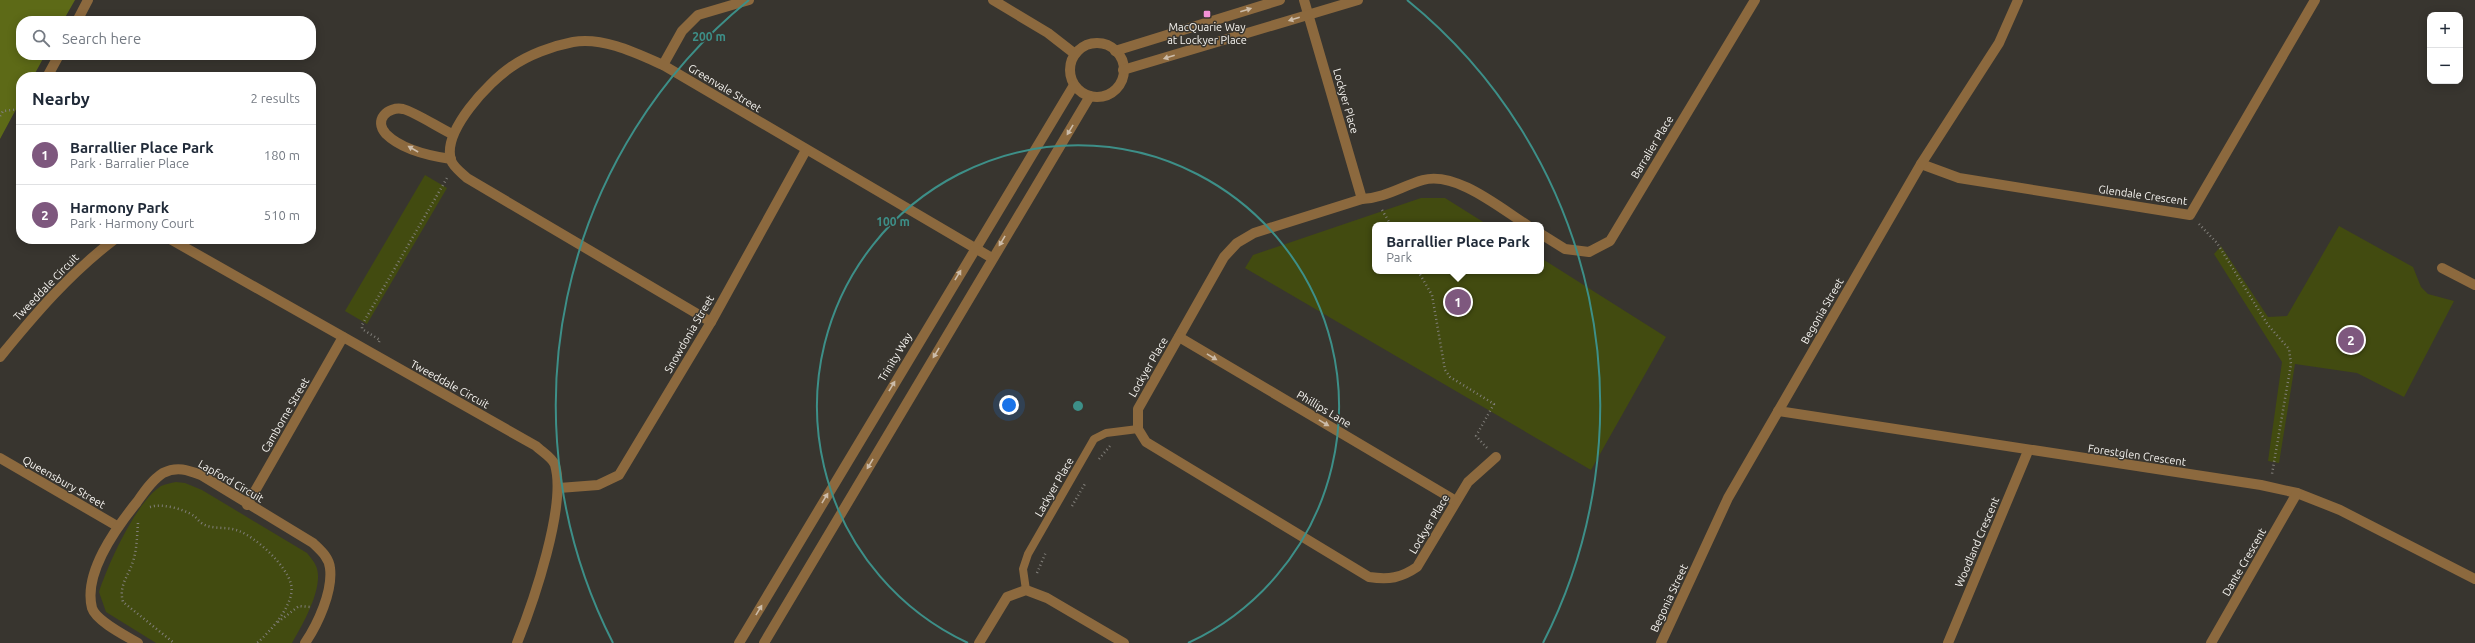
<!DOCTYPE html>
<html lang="en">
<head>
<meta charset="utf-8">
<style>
  :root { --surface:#fff; --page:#f2f2f3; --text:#1f2937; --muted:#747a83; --line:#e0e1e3; --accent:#7e587e }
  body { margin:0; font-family:Ubuntu,sans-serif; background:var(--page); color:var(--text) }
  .controls { position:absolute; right:12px; top:12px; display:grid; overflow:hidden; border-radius:8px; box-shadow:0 2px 10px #0003 }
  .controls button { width:36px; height:36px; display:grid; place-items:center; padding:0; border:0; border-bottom:1px solid var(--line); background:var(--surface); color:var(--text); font:20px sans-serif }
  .you { position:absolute; left:1009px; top:405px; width:14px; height:14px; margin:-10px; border:3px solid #fff; border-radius:50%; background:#1a73e8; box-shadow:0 0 0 6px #1a73e833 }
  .badge { display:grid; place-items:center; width:26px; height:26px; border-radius:50%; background:var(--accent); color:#fff; font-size:13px; font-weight:700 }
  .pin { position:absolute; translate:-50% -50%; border:2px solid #fff; box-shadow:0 1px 4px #0006 }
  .popup { position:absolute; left:1372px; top:222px; width:172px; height:52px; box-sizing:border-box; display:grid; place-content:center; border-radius:8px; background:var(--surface); filter:drop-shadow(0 1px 3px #0005); font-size:13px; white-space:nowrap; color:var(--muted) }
  .popup b { font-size:15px; color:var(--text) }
  .popup::after { content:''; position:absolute; left:50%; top:100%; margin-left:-8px; border:8px solid transparent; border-top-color:var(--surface) }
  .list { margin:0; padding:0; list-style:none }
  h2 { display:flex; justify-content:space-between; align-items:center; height:52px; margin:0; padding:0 16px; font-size:17px }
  h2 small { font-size:13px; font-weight:400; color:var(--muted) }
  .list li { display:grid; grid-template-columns:26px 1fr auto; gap:12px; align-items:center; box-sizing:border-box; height:60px; padding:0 16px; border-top:1px solid var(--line) }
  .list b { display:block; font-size:15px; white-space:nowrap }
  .list p { margin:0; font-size:13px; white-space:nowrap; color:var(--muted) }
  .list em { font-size:13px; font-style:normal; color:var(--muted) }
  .icon { flex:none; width:22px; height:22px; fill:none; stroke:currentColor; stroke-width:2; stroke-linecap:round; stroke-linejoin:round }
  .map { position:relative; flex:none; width:2475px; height:643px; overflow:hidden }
  .search { position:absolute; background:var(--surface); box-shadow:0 2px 10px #0003; left:16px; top:16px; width:300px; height:44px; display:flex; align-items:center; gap:10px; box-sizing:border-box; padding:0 14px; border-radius:16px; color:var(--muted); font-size:15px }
  .panel { position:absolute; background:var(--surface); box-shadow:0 2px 10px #0003; left:16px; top:72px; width:300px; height:172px; border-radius:16px }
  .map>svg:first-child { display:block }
  .green { fill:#424b10 }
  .forest { fill:#5d6a17 }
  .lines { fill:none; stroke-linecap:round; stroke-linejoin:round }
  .path { stroke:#817f7a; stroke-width:2.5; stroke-dasharray:1 3; stroke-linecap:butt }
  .lane { stroke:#8c693e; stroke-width:8 }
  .street { stroke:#8c693e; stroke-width:10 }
  .oneway { fill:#ccbca9 }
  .ring { fill:none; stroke:#3d8f88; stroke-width:2 }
  .poi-dot { fill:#f391d5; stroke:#38352f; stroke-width:1.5 }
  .labels { text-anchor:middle; stroke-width:3; stroke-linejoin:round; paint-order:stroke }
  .poi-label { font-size:11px; fill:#f6f4f0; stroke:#38352f }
  .street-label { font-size:11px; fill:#f6f4f0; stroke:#38352f }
  .centre { fill:#3d8f88; stroke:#38352f; stroke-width:2 }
  .ring-label { font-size:12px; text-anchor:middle; font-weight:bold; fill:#3d8f88; stroke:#38352f; stroke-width:3; stroke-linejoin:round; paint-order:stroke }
</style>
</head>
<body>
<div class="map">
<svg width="2475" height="643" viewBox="0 0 2475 643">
  <rect width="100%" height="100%" fill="#38352f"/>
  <g class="green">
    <polygon points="425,175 447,188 367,324 345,311"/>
    <polygon points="1421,198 1445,198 1488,225 1375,225 1375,271 1541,271 1541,258 1666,337 1591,470 1245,268 1253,255"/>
    <polygon points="2339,226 2413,267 2421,287 2428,294 2454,301 2404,397 2357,373 2295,364 2279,463 2268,461 2282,362 2214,254 2221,246 2268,317 2287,316"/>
    <path d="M 176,482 L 185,483 L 202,490 L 307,553 C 310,557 314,561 316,566 C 325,586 302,626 292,643 L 156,643 L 106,612 L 99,592 C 108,564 136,502 161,486 C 165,484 171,483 176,482 Z"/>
  </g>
  <polygon class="forest" points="0,0 75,0 63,21 21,21 21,55 45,55 33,77 21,77 21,100 0,139"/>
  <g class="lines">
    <g class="path">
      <polyline points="0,116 3,111 21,109"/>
      <polyline points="1382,210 1391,225"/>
      <polyline points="2199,224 2217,243 2268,325 2289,349 2291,364 2272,474"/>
      <polyline points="1418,271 1432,295 1445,370 1450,377 1494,404 1476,436 1487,448"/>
      <polyline points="379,342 380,340 362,329 362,325 447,178"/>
      <polyline points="1099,459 1110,446"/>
      <polyline points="1072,506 1086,482"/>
      <path d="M 150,507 C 162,503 184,509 194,516 C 197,518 199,522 203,524 C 214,530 227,526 239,531 C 257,538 286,565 291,584 C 296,603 270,632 257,643"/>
      <path d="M 138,523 C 137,535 137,547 134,558 C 130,575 118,584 123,602 L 174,643"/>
      <polyline points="1037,573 1046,552"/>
      <polyline points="278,622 299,606 310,607"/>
    </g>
    <polyline class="lane" points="1026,590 1023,569 1028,554 1094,439 1106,433 1138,429"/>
    <g class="street">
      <polyline points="993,0 1048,33 1075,54"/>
      <path d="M 1304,0 L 1362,199 L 1254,233 L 1237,243 L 1224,257 L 1138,409 L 1138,429 L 1146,442 L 1369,577 C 1389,580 1401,578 1417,567 L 1468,482 L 1496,457"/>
      <polyline points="77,21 88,0"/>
      <circle cx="1097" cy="70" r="27"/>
      <polyline points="1115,51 1280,0"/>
      <polyline points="663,65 682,31 698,15 749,0"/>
      <polyline points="1123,70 1358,0"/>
      <polyline points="47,77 59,55"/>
      <path d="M 451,159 C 430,156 402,150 386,134 C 373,120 388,106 403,109 C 415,112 439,128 452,134"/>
      <polyline points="1921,164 1959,178 2190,215 2315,0"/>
      <path d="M 1362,199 C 1385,198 1402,186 1423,180 C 1456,171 1500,208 1527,225"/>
      <polyline points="1541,234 1565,249 1589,252 1610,241 1755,0"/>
      <path d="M 170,239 L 536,446 C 541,451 553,458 555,465 C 567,505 533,603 517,643"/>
      <polyline points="2442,268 2475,285"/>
      <path d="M 711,322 L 467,178 C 462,173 453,167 451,160 C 442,131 489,82 511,67 C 528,55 552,46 573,42 C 604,37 636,53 663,65 L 992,258"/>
      <polyline points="1179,337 1456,501"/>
      <path d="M 0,357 C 35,314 70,273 115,239"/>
      <polyline points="1778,411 2261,485 2297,493 2340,510 2475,579"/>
      <polyline points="0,458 117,526"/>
      <polyline points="559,488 598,485 619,475 711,322 806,150"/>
      <polyline points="247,505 343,337"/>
      <path d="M 138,643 C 126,636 96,621 92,608 C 83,573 116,528 137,502 C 144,492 152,480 163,473 C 177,466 188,470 201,475 L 313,543 C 320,550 329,557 330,568 C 333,591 318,624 305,643"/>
      <polyline points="739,643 1074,85"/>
      <polyline points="764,643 1090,96"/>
      <polyline points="979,643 1007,597 1026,590 1047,598 1124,643"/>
      <polyline points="1661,643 1728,498 1921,164 1999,43 2018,0"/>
      <polyline points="1948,643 2028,451"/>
      <polyline points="2211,643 2297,493"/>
    </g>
  </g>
  <defs><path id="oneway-solid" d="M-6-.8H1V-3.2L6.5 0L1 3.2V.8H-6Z"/></defs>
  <g class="oneway">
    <use href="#oneway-solid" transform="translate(1246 10) rotate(-17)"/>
    <use href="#oneway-solid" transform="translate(1294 19) rotate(163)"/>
    <use href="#oneway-solid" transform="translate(1169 57) rotate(163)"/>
    <use href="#oneway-solid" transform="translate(1070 130) rotate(121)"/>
    <use href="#oneway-solid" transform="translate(413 149) rotate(-150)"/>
    <use href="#oneway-solid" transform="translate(1002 241) rotate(121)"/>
    <use href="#oneway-solid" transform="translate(958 275) rotate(-59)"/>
    <use href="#oneway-solid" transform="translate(936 353) rotate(121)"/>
    <use href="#oneway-solid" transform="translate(1212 357) rotate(31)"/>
    <use href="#oneway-solid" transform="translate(892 386) rotate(-59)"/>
    <use href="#oneway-solid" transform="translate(1324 423) rotate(31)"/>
    <use href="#oneway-solid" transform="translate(870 464) rotate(121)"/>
    <use href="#oneway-solid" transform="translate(825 498) rotate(-59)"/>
    <use href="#oneway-solid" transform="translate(759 610) rotate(-59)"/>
  </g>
  <g class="ring">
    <path d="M968 643A261 261 0 1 1 1188 643"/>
    <path d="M613 643A522 522 0 0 1 749 0M1407 0A522 522 0 0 1 1543 643"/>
  </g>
  <rect class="poi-dot" x="1203" y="10" width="8" height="8" rx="2"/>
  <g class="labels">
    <g class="poi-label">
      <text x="1207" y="31">MacQuarie Way<tspan x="1207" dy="13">at Lockyer Place</tspan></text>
    </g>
    <g class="street-label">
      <text transform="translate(725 88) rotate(31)" y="4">Greenvale Street</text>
      <text transform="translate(1346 101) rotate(74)" y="4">Lockyer Place</text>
      <text transform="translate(1652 147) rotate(-59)" y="4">Barralier Place</text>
      <text transform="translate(2143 195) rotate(8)" y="4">Glendale Crescent</text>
      <text transform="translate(46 287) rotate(-46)" y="4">Tweeddale Circuit</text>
      <text transform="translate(1822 311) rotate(-60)" y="4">Begonia Street</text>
      <text transform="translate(689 334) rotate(-60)" y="4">Snowdonia Street</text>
      <text transform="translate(895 357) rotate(-59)" y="4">Trinity Way</text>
      <text transform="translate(1148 367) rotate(-60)" y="4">Lockyer Place</text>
      <text transform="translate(450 384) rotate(29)" y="4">Tweeddale Circuit</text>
      <text transform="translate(1324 409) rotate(31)" y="4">Phillips Lane</text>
      <text transform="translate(285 415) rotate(-60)" y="4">Camborne Street</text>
      <text transform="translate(2137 455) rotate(8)" y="4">Forestglen Crescent</text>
      <text transform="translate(231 481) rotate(30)" y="4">Lapford Circuit</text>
      <text transform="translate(64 482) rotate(30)" y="4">Queensbury Street</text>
      <text transform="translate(1054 487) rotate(-60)" y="4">Lackyer Place</text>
      <text transform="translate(1429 524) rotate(-59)" y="4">Lockyer Place</text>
      <text transform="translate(1977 542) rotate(-67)" y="4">Woodland Crescent</text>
      <text transform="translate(2244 562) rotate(-60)" y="4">Dante Crescent</text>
      <text transform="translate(1669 598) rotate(-65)" y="4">Begonia Street</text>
    </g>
  </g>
  <circle cx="1078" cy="406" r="6" class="centre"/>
  <g class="ring-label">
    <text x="709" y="41">200 m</text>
    <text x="893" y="226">100 m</text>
  </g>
</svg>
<div class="controls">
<button>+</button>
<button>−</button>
</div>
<div class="you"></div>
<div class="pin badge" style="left:1458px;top:302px">1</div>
<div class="popup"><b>Barrallier Place Park</b>Park</div>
<div class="pin badge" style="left:2351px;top:340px">2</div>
<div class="search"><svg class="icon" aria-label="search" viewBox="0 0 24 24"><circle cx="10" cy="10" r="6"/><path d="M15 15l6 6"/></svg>Search here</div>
<section class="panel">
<h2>Nearby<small>2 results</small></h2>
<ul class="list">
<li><span class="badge">1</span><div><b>Barrallier Place Park</b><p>Park · Barralier Place</p></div><em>180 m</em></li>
<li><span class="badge">2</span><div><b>Harmony Park</b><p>Park · Harmony Court</p></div><em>510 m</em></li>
</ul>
</section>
</div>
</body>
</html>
